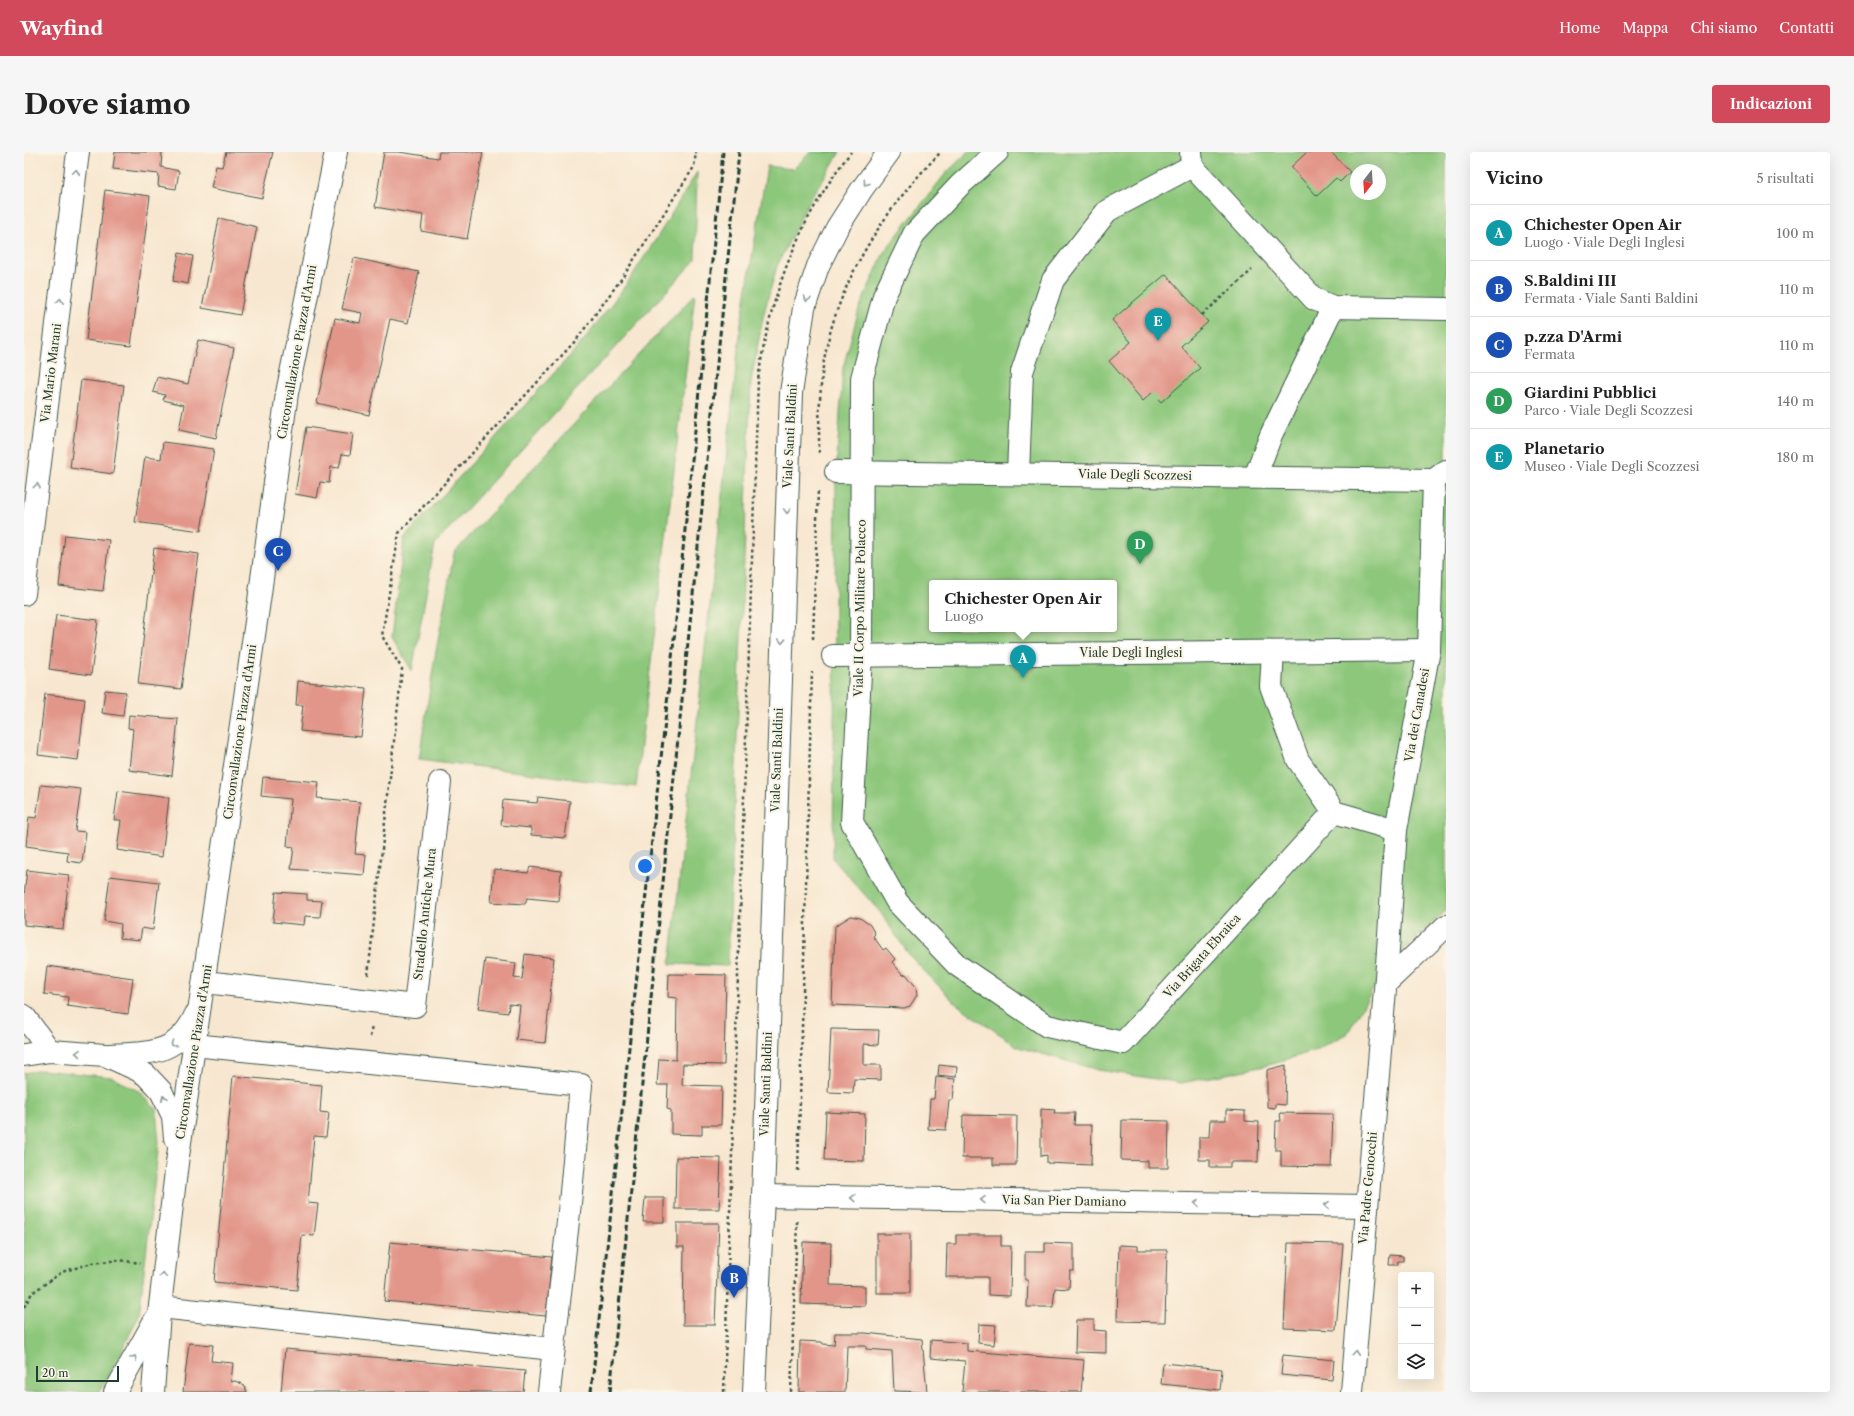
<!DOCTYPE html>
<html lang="it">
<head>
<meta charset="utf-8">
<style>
  :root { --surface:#fff; --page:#f6f6f6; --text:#222; --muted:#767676; --line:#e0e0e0; --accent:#d1495b }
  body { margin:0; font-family:"Libre Caslon Text",serif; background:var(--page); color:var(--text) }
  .controls { position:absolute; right:12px; bottom:12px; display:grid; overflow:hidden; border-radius:4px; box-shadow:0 4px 16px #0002 }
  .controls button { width:36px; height:36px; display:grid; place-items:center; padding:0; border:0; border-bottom:1px solid var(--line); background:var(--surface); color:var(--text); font:20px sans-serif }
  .compass { position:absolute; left:1326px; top:12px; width:36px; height:36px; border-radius:50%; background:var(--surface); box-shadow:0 4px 16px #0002; rotate:197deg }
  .scale { position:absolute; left:12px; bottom:10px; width:83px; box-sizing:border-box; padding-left:4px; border:2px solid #1f3d34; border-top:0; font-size:11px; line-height:14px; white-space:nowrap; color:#1f3d34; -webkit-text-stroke:3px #fcf5e5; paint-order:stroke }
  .you { position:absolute; left:621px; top:714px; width:14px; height:14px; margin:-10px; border:3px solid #fff; border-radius:50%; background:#1a73e8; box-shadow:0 0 0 6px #1a73e833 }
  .badge { display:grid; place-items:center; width:26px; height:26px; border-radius:50%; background:var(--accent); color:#fff; font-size:13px; font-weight:700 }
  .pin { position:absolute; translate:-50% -33px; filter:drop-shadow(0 1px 2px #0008) }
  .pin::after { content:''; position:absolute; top:21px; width:14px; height:12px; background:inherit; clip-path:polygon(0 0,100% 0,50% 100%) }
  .popup { position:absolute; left:905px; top:428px; width:188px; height:52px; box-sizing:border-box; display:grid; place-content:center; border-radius:4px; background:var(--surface); filter:drop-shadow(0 1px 3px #0005); font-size:13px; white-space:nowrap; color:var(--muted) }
  .popup b { font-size:15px; color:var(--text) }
  .popup::after { content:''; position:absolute; left:50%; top:100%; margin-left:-8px; border:8px solid transparent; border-top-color:var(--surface) }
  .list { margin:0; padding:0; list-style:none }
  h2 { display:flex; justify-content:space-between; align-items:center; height:52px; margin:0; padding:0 16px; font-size:17px }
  h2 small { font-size:13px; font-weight:400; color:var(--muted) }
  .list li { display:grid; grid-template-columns:26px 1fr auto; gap:12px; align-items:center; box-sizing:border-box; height:56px; padding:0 16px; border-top:1px solid var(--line) }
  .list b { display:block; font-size:15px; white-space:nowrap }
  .list p { margin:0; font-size:13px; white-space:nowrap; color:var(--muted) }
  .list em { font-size:13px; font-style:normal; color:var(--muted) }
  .icon { flex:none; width:22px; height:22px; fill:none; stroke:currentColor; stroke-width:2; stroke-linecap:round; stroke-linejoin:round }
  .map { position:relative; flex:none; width:1422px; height:1240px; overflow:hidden; border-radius:4px }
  header { display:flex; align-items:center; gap:24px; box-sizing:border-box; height:56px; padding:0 20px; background:var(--accent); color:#fff }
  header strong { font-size:19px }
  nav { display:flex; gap:22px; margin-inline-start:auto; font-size:14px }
  .intro { display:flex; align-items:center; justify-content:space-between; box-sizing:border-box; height:96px; padding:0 24px }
  h1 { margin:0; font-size:28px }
  .button { padding:10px 18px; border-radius:4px; background:var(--accent); color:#fff; font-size:14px; font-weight:700 }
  main { display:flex; gap:24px; padding:0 24px }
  aside { flex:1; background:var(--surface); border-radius:4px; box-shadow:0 4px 16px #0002 }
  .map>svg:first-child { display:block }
  .green { fill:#8dc77c; stroke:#568258; fill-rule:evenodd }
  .building { fill:#e29589 }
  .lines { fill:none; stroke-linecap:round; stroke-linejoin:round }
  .minor-casing { stroke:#40564b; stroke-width:24 }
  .path { stroke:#40564b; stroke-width:2.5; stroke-dasharray:3 3; stroke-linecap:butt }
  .minor { stroke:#fff; stroke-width:22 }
  .rail { stroke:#1f3d34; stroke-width:3; stroke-dasharray:6 3; stroke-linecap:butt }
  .oneway { stroke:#8f9e9a }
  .labels { text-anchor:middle; stroke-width:4; stroke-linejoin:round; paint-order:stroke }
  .street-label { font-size:12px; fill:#1f3d34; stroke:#fcf5e5 }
</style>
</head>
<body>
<header>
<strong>Wayfind</strong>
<nav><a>Home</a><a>Mappa</a><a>Chi siamo</a><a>Contatti</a></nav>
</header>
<div class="intro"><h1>Dove siamo</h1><a class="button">Indicazioni</a></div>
<main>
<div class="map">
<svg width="1422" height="1240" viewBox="0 0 1422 1240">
  <rect width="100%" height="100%" fill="#fcf5e5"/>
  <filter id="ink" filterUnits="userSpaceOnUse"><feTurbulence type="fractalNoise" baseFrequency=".025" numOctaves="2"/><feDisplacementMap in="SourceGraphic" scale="8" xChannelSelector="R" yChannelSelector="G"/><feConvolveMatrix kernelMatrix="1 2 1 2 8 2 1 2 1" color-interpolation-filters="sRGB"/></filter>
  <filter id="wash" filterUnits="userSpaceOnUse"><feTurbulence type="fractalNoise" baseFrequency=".012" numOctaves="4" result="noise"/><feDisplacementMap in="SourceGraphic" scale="16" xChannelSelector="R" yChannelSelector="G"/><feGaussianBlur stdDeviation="0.9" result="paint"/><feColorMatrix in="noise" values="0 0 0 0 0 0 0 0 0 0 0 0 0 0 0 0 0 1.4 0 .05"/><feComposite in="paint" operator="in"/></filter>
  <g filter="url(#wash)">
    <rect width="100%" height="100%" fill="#f8e7d0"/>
    <g class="green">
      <polygon points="787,0 816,0 783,53 753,114 740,161 727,229 704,814 646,812 717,172 743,14 769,17"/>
      <path d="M 944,0 L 1422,0 L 1422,759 L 1363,813 L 1323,882 L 1290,899 L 1241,914 L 1158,931 L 1074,918 L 994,895 L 931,851 L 886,804 L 856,760 L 809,707 L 812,320 L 819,216 L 835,157 L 860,100 L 922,21 ZM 1332,18 L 1356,18 L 1356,42 L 1332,42 ZM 908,431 L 1090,431 L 1090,477 L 908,477 Z"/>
      <polygon points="673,20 671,108 411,392 388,519 368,485 380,386 561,187 604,130 634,84"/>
      <polygon points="671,142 612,635 395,607 410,510 430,401"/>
      <polygon points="17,918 88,925 116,940 132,957 135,991 115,1163 95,1205 75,1240 0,1240 0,921"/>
    </g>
    <g id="blocks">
      <g class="building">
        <polygon points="91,0 138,0 137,15 155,19 152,37 134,34 135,22 89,17"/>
        <polygon points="202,0 249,0 238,46 187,36 192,14 198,15"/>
        <polygon points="360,0 375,0 414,6 415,0 459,0 443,87 397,79 399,63 351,55"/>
        <polygon points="1283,0 1307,0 1326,20 1316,30 1312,26 1293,44 1267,15"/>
        <polygon points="81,38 126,44 107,194 62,188"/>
        <polygon points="195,66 233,75 216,163 178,156"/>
        <polygon points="155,101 169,104 164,132 149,129"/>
        <polygon points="330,106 395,120 384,171 366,167 345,263 293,251 311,166 336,171 338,161 318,157"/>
        <polygon points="1142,122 1184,170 1157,194 1176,216 1137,250 1128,241 1119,249 1085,209 1107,190 1088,168"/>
        <polygon points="174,188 210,196 192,286 155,278 160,253 139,248 141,243 129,240 133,225 164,232"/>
        <polygon points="57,228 100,233 89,322 46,316"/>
        <polygon points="282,275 329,282 326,303 318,302 315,316 307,315 305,331 296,330 293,346 271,342"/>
        <polygon points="139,290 190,297 177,379 111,370 121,305 137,307"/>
        <polygon points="41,383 85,388 79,439 35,434"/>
        <polygon points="130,396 175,402 157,537 114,532"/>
        <polygon points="32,463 74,468 67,523 25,517"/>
        <polygon points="274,529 342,536 337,585 276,579 279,553 272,553"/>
        <polygon points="81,538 102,540 99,564 78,561"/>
        <polygon points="21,542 61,547 54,608 14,603"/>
        <polygon points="105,563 154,567 148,624 105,618 109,577 104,576"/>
        <polygon points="239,625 295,630 293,646 336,650 331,702 342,703 340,723 267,717 270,695 263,694 267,647 237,644"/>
        <polygon points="17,633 57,637 51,679 62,680 58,711 43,709 44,700 2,694 5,665 12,666"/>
        <polygon points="94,639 145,646 138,705 93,698 97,668 90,668"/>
        <polygon points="514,645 546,649 541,686 507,683 507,676 477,673 479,648 513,651"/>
        <polygon points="506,715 537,719 535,749 503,746 501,752 467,750 470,717 504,721"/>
        <polygon points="3,718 45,723 39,777 0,773 0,744"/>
        <polygon points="86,724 135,730 129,778 118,776 116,788 96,786 97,772 80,769"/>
        <polygon points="252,740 283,742 283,748 298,749 296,765 281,764 280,773 249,770"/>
        <polygon points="827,764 836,766 846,773 851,782 849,784 859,798 862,796 871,807 868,810 879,823 882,822 892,835 893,843 886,854 880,856 808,853 811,774"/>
        <polygon points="501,802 530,806 521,891 492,888 496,853 485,852 484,861 454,857 461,807 492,811 490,826 498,827"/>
        <polygon points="23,814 109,826 104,862 43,854 44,845 20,842"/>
        <polygon points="645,822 702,823 700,913 659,912 658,933 698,934 697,973 678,973 678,983 647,982 647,958 643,957 644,933 633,933 635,907 652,908 653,846 644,845"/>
        <polygon points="807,877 855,878 854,893 840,892 840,913 857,913 857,928 830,927 829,941 804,940"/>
        <polygon points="915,913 933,915 932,925 914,923"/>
        <polygon points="1262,913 1261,953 1251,952 1251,956 1243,955 1243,918"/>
        <polygon points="209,924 298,933 296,960 305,961 302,985 290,984 284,1051 294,1052 290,1084 278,1083 273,1138 190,1130"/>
        <polygon points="912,925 931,927 929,948 925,948 922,978 904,977 906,947 910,947"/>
        <polygon points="1017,957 1031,958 1030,961 1051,961 1050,973 1068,973 1067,1013 1023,1011 1023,1003 1017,1004"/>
        <polygon points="1202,958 1221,959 1221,969 1235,970 1234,1010 1206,1010 1206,1015 1186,1015 1186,1008 1175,1008 1175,985 1185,985 1186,968 1202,968"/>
        <polygon points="802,960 841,962 840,1009 800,1008"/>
        <polygon points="1256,961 1309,962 1307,1015 1257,1014 1257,998 1251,998 1252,969 1257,969"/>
        <polygon points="939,963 993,964 992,1013 969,1013 969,1006 938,1006"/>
        <polygon points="1098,968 1145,969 1144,1016 1124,1016 1124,1009 1097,1008"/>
        <polygon points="652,1005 697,1006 695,1057 651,1057"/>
        <polygon points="621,1046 640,1046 640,1070 619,1070"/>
        <polygon points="653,1071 695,1071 691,1173 659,1173 660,1095 653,1095"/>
        <rect x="853" y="1082" width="33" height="59"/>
        <polygon points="932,1083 977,1083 977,1094 987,1094 986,1144 964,1143 964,1125 922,1125 923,1092 932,1092"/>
        <polygon points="366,1090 528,1105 522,1164 360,1149"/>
        <polygon points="779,1090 807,1091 806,1133 841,1134 841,1154 777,1152"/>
        <polygon points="1021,1091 1050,1092 1050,1119 1046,1119 1045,1137 1031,1136 1029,1155 1003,1155 1004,1128 1001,1128 1001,1100 1021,1100"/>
        <polygon points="1264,1091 1319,1092 1312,1178 1260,1176"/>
        <polygon points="1095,1093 1114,1094 1114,1098 1143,1098 1141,1170 1093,1169"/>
        <polygon points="1366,1103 1379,1104 1379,1109 1374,1109 1373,1113 1365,1113"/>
        <polygon points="1052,1168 1070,1168 1070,1178 1082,1179 1082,1201 1051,1200"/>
        <polygon points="955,1172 972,1173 970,1193 954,1191"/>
        <polygon points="811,1181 841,1181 898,1187 903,1240 870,1239 868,1199 842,1197 842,1194 823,1194 821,1240 775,1240 776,1189 798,1190 799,1192 810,1193"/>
        <polygon points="907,1188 943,1191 943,1199 1060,1208 1057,1240 938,1240 941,1209 906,1206"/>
        <polygon points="165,1191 189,1193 187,1209 209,1211 207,1230 211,1229 216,1231 221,1235 223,1240 159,1240"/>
        <polygon points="261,1197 501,1219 499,1240 257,1240"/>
        <polygon points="1259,1203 1310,1208 1308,1228 1257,1223"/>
        <polygon points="1139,1211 1198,1217 1196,1238 1137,1232"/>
      </g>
    </g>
  </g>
  <g filter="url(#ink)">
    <use href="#blocks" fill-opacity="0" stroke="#40564b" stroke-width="1"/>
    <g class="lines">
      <g class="minor-casing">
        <g id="minor">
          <polyline points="973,0 936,33 890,82 860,144 838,226 837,503 828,670 873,750 933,813 1023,874 1099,891 1310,660"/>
          <polyline points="1167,0 1168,14 1290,147 1309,155 1422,157"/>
          <polyline points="812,320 1410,328"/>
          <polyline points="994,322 998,220 1029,128 1083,59 1168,14"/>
          <polyline points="1231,325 1247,283 1309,155"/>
          <polyline points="0,442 54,0"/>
          <polyline points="1249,500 1247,534 1274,608 1310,660 1372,678"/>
          <polyline points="809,504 1405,498"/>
          <polyline points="181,830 391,854 416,630"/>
          <polyline points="1362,831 1422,774"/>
          <polyline points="0,864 26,899"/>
          <polyline points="170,893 557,933 546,1051 525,1240"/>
          <polyline points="0,903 26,899 81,903 114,918 122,923 137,939 149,964 151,986"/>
          <path d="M 86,903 C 126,901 154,903 172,862"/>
          <polyline points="739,1044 1342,1054"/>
          <polyline points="136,1155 529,1197"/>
          <polyline points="91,1240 131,1168"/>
          <polyline points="129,1240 135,1162 153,1011 235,449 263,241 312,0"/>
          <polyline points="730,1240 739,1044 767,241 780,156 794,114 813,76 838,37 865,0"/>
          <polyline points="1328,1240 1363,813 1372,678 1405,498 1410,328 1422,319"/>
        </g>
      </g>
      <g class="path">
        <polyline points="1178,163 1228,118"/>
        <path d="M 795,301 C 795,279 795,256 797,234 C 803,145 856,61 917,0"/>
        <polyline points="789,487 794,338"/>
        <polyline points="344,823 378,517 358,484 375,381 553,187 598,126 670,15 672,0"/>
        <polyline points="346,885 348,874"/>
        <polyline points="774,1019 788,520"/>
        <polyline points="0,1155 8,1141 38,1120 68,1111 95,1108 116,1111"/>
        <path d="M 700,1240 L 734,228 C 746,143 774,68 827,0"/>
        <polyline points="767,1240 773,1069"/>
      </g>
      <use href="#minor" class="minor"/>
      <g class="rail">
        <polyline points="567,1240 649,497 699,0"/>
        <polyline points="586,1240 715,0"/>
      </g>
    </g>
    <defs><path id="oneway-chevron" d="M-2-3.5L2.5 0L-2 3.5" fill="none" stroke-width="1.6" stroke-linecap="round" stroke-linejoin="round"/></defs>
    <g class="oneway">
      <use href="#oneway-chevron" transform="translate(52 20) rotate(-83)"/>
      <use href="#oneway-chevron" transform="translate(842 31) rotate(126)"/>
      <use href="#oneway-chevron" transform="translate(783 147) rotate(110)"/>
      <use href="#oneway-chevron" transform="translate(36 149) rotate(-83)"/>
      <use href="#oneway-chevron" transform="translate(13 334) rotate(-83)"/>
      <use href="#oneway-chevron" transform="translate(763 359) rotate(92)"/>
      <use href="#oneway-chevron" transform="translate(758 489) rotate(92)"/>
      <use href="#oneway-chevron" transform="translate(149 892) rotate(145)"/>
      <use href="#oneway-chevron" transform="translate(54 901) rotate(-176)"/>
      <use href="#oneway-chevron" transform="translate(140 946) rotate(-115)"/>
      <use href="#oneway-chevron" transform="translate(829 1046) rotate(-179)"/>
      <use href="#oneway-chevron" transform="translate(959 1048) rotate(-179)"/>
      <use href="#oneway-chevron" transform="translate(1173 1051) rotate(-179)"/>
      <use href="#oneway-chevron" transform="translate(1303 1053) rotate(-179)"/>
      <use href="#oneway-chevron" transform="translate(139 1123) rotate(-83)"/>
      <use href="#oneway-chevron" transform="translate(1331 1201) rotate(-86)"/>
      <use href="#oneway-chevron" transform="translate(110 1206) rotate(-61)"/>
    </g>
  </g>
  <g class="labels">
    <g class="street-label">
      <text transform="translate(273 200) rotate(-80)" y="4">Circonvallazione Piazza d'Armi</text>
      <text transform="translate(27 221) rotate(-83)" y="4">Via Mario Marani</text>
      <text transform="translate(766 284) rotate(-87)" y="4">Viale Santi Baldini</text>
      <text transform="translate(1111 323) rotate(1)" y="4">Viale Degli Scozzesi</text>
      <text transform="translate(836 456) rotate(-89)" y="4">Viale II Corpo Militare Polacco</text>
      <text x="1107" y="505">Viale Degli Inglesi</text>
      <text transform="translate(1393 563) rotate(-80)" y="4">Via dei Canadesi</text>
      <text transform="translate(216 580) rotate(-82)" y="4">Circonvallazione Piazza d'Armi</text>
      <text transform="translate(753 608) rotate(-88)" y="4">Viale Santi Baldini</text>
      <text transform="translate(401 762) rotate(-84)" y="4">Stradello Antiche Mura</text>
      <text transform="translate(1178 804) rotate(-48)" y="4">Via Brigata Ebraica</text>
      <text transform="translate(170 900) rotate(-81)" y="4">Circonvallazione Piazza d'Armi</text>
      <text transform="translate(742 932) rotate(-88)" y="4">Viale Santi Baldini</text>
      <text transform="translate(1344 1036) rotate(-85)" y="4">Via Padre Genocchi</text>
      <text transform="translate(1040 1049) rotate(1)" y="4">Via San Pier Damiano</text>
    </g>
  </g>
</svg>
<div class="controls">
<button>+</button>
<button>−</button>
<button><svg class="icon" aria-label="layers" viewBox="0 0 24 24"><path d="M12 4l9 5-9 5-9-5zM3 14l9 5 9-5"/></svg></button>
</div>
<svg class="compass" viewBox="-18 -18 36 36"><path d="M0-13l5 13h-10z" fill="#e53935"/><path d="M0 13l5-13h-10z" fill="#767676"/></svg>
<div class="scale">20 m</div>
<div class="you"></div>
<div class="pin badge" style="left:999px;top:526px;background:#0f9aa8">A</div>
<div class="popup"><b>Chichester Open Air</b>Luogo</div>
<div class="pin badge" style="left:710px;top:1146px;background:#1a4fb4">B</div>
<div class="pin badge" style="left:254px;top:419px;background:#1a4fb4">C</div>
<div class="pin badge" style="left:1116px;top:412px;background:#2e9e5b">D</div>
<div class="pin badge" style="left:1134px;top:189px;background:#0f9aa8">E</div>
</div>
<aside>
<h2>Vicino<small>5 risultati</small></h2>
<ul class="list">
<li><span class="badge" style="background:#0f9aa8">A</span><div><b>Chichester Open Air</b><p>Luogo · Viale Degli Inglesi</p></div><em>100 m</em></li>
<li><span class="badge" style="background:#1a4fb4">B</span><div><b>S.Baldini III</b><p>Fermata · Viale Santi Baldini</p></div><em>110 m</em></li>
<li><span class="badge" style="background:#1a4fb4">C</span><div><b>p.zza D'Armi</b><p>Fermata</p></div><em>110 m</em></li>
<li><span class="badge" style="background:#2e9e5b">D</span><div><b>Giardini Pubblici</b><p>Parco · Viale Degli Scozzesi</p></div><em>140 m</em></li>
<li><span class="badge" style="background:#0f9aa8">E</span><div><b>Planetario</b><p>Museo · Viale Degli Scozzesi</p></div><em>180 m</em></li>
</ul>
</aside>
</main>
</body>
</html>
